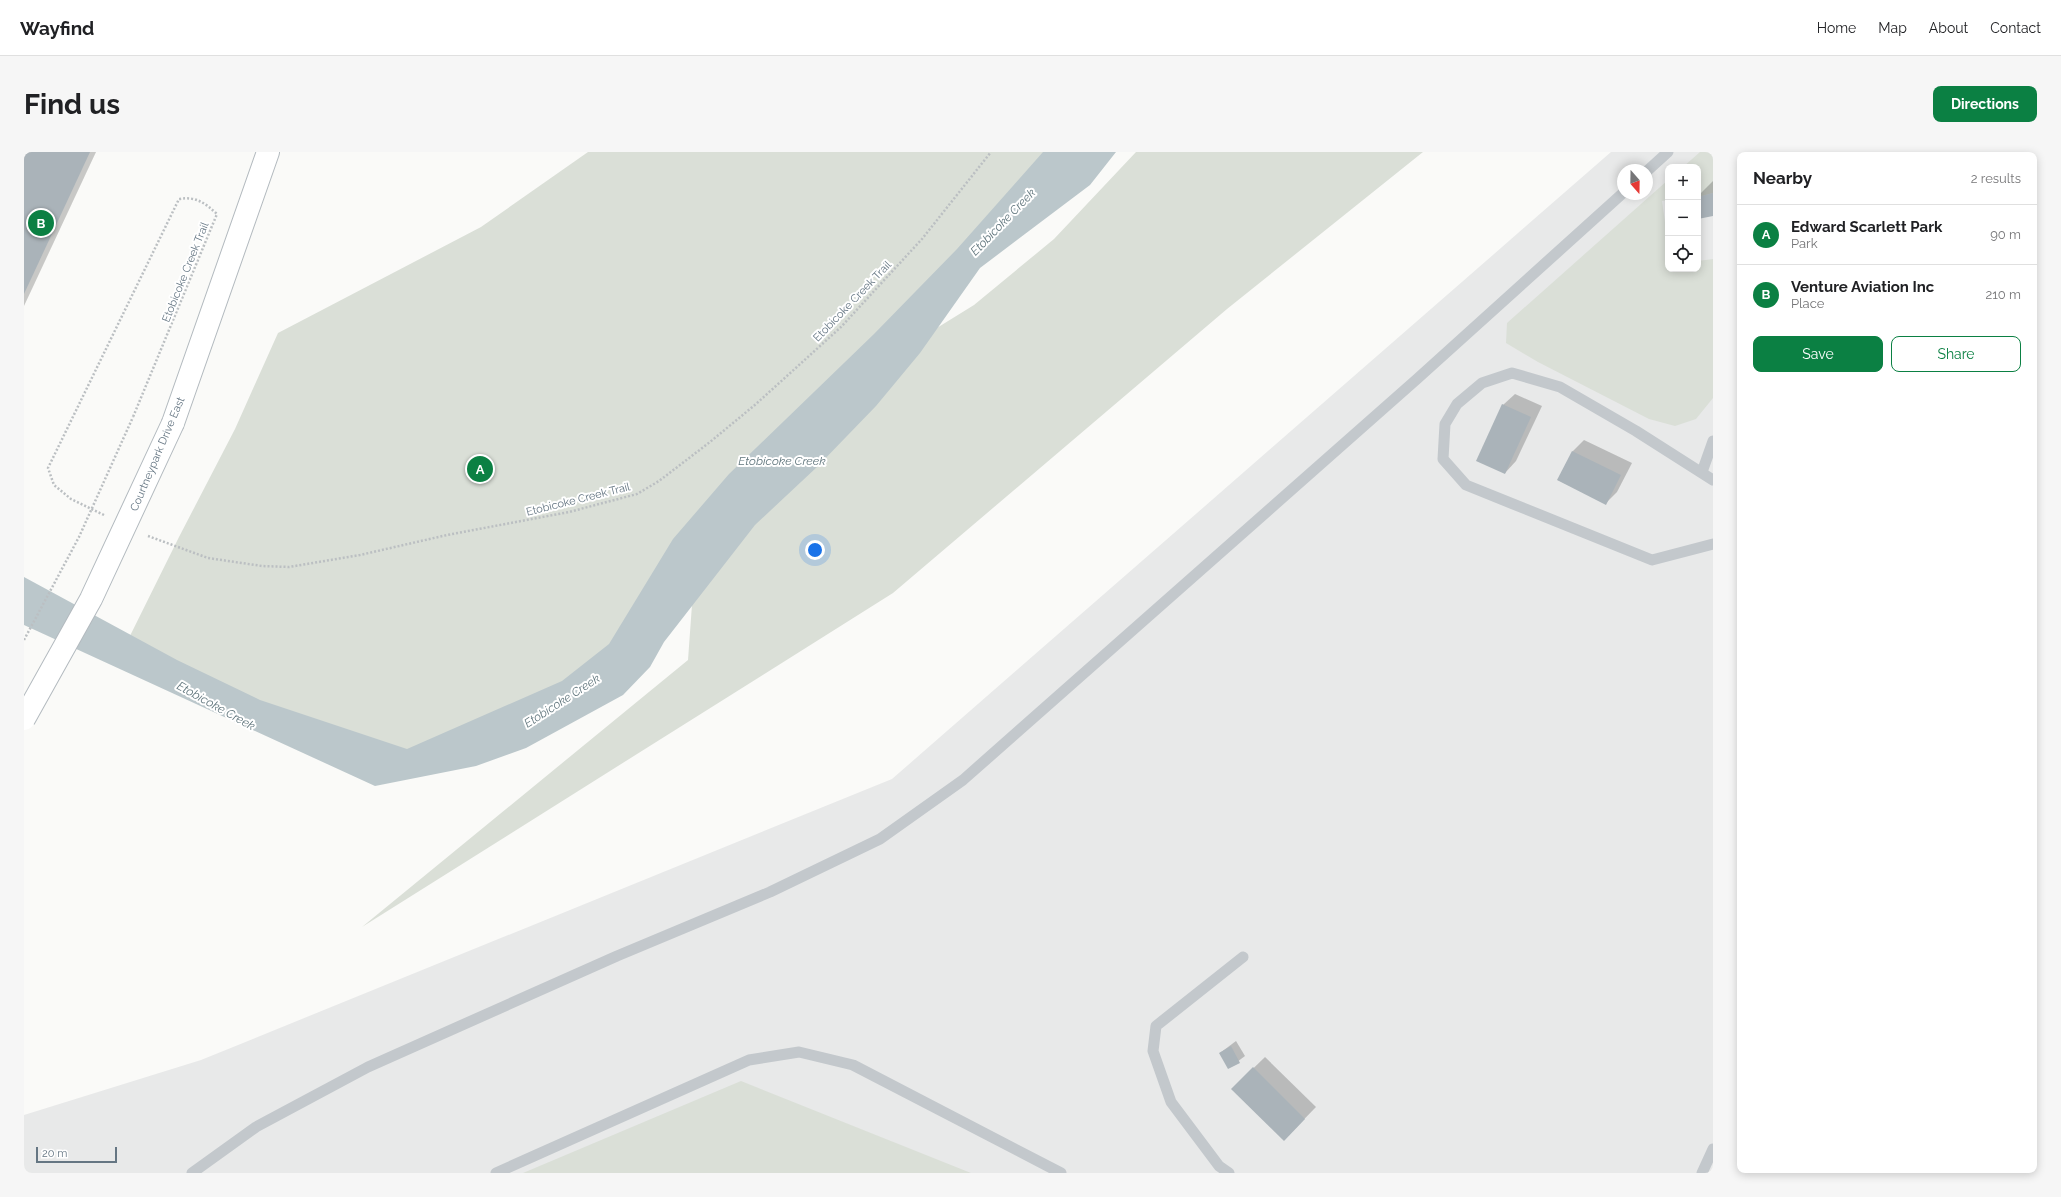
<!DOCTYPE html>
<html lang="en">
<head>
<meta charset="utf-8">
<style>
  :root { --surface:#fff; --page:#f6f6f6; --text:#202124; --muted:#757577; --line:#e0e0e0; --accent:#0b8043 }
  body { margin:0; font-family:Raleway,sans-serif; background:var(--page); color:var(--text) }
  .controls { position:absolute; right:12px; top:12px; display:grid; overflow:hidden; border-radius:8px; box-shadow:0 2px 10px #0003 }
  .controls button { width:36px; height:36px; display:grid; place-items:center; padding:0; border:0; border-bottom:1px solid var(--line); background:var(--surface); color:var(--text); font:20px sans-serif }
  .compass { position:absolute; left:1593px; top:12px; width:36px; height:36px; border-radius:50%; background:var(--surface); box-shadow:0 2px 10px #0003; rotate:160deg }
  .scale { position:absolute; left:12px; bottom:10px; width:81px; box-sizing:border-box; padding-left:4px; border:2px solid #657683; border-top:0; font-size:11px; line-height:14px; white-space:nowrap; color:#657683; -webkit-text-stroke:3px #fff; paint-order:stroke }
  .you { position:absolute; left:791px; top:398px; width:14px; height:14px; margin:-10px; border:3px solid #fff; border-radius:50%; background:#1a73e8; box-shadow:0 0 0 6px #1a73e833 }
  .badge { display:grid; place-items:center; width:26px; height:26px; border-radius:50%; background:var(--accent); color:#fff; font-size:13px; font-weight:700 }
  .pin { position:absolute; translate:-50% -50%; border:2px solid #fff; box-shadow:0 1px 4px #0006 }
  .list { margin:0; padding:0; list-style:none }
  h2 { display:flex; justify-content:space-between; align-items:center; height:52px; margin:0; padding:0 16px; font-size:17px }
  h2 small { font-size:13px; font-weight:400; color:var(--muted) }
  .list li { display:grid; grid-template-columns:26px 1fr auto; gap:12px; align-items:center; box-sizing:border-box; height:60px; padding:0 16px; border-top:1px solid var(--line) }
  .list b { display:block; font-size:15px; white-space:nowrap }
  .list p { margin:0; font-size:13px; white-space:nowrap; color:var(--muted) }
  .list em { font-size:13px; font-style:normal; color:var(--muted) }
  .actions { display:flex; gap:8px; padding:12px 16px }
  .actions a { flex:1; padding:9px 0; border:1px solid var(--accent); border-radius:8px; text-align:center; font-size:14px; color:var(--accent) }
  .actions .main { background:var(--accent); color:#fff }
  .icon { flex:none; width:22px; height:22px; fill:none; stroke:currentColor; stroke-width:2; stroke-linecap:round; stroke-linejoin:round }
  .map { position:relative; flex:none; width:1689px; height:1021px; overflow:hidden; border-radius:8px }
  header { display:flex; align-items:center; gap:24px; box-sizing:border-box; height:56px; padding:0 20px; background:var(--surface); border-bottom:1px solid var(--line) }
  header strong { font-size:19px }
  nav { display:flex; gap:22px; margin-inline-start:auto; font-size:14px }
  .intro { display:flex; align-items:center; justify-content:space-between; box-sizing:border-box; height:96px; padding:0 24px }
  h1 { margin:0; font-size:28px }
  .button { padding:10px 18px; border-radius:8px; background:var(--accent); color:#fff; font-size:14px; font-weight:700 }
  main { display:flex; gap:24px; padding:0 24px }
  aside { flex:1; background:var(--surface); border-radius:8px; box-shadow:0 2px 10px #0003 }
  .map>svg:first-child { display:block }
  .built { fill:#e8e9e9; fill-rule:evenodd }
  .green { fill:#dadfd7 }
  .water { fill:#bbc7cb }
  .shadow { fill:#0003 }
  .building { fill:#aab3b9 }
  .lines { fill:none; stroke-linecap:round; stroke-linejoin:round }
  .secondary-casing { stroke:#b3babf; stroke-width:24 }
  .path { stroke:#bbbfc2; stroke-width:2.5; stroke-dasharray:2 2; stroke-linecap:butt }
  .lane { stroke:#c3c8cc; stroke-width:11 }
  .secondary { stroke:#fff; stroke-width:22 }
  .secondary-bridge-casing { stroke:#b3babf; stroke-width:24; stroke-linecap:butt }
  .path-bridge { stroke:#bbbfc2; stroke-width:2.5; stroke-dasharray:2 2; stroke-linecap:butt }
  .secondary-bridge { stroke:#fff; stroke-width:22 }
  .labels { text-anchor:middle; stroke-width:4; stroke-linejoin:round; paint-order:stroke }
  .street-label { font-size:11px; fill:#657683; stroke:#fff }
  .water-label { font-size:12px; font-style:italic; fill:#60757c; stroke:#fff }
</style>
</head>
<body>
<header>
<strong>Wayfind</strong>
<nav><a>Home</a><a>Map</a><a>About</a><a>Contact</a></nav>
</header>
<div class="intro"><h1>Find us</h1><a class="button">Directions</a></div>
<main>
<div class="map">
<svg width="1689" height="1021" viewBox="0 0 1689 1021">
  <rect width="100%" height="100%" fill="#fafaf8"/>
  <path class="built" d="M 1587,0 L 1689,0 L 1689,1021 L 0,1021 L 0,963 L 177,908 L 868,627 ZM 1644,15 L 1674,15 L 1674,117 L 1644,117 ZM 1599,18 L 1623,18 L 1623,42 L 1599,42 Z"/>
  <g class="green">
    <polygon points="564,0 1045,0 602,507 384,613 97,502 155,385 211,277 254,181 457,75"/>
    <polygon points="1112,0 1399,0 1203,157 869,441 338,775 664,508 670,425 895,187 950,153 1030,87"/>
    <polygon points="1676,0 1689,0 1689,41 1674,45 1674,15 1659,15"/>
    <polygon points="1644,28 1644,48 1638,49 1641,70 1644,70 1644,117 1674,117 1674,109 1689,107 1689,246 1672,267 1651,274 1625,267 1514,210 1482,191 1483,171"/>
    <polygon points="717,929 947,1021 499,1021"/>
  </g>
  <polygon class="water" points="1019,0 1092,0 1066,33 956,116 896,201 852,254 793,315 731,373 640,490 626,515 599,543 502,596 452,614 351,634 0,473 0,425 153,508 236,548 383,597 538,529 585,492 649,387 705,322 850,182 933,97"/>
  <g class="shadow">
    <polygon points="0,0 72,0 0,154"/>
    <polygon points="1689,29 1689,63 1674,63 1674,44"/>
    <polygon points="1491,242 1518,254 1492,309 1481,321 1479,253"/>
    <polygon points="1560,288 1608,311 1593,340 1582,351 1534,328 1549,299"/>
    <polygon points="1212,889 1221,904 1205,916 1196,901"/>
    <polygon points="1241,905 1292,955 1260,988 1208,937"/>
  </g>
  <g class="building">
    <polygon points="0,0 66,0 0,142"/>
    <polygon points="1689,41 1689,64 1674,67 1674,45"/>
    <polygon points="1478,252 1507,265 1481,322 1452,309"/>
    <polygon points="1548,299 1597,323 1582,353 1533,328"/>
    <polygon points="1207,894 1216,911 1204,917 1195,901"/>
    <polygon points="1229,915 1281,967 1260,989 1207,937"/>
  </g>
  <g class="lines">
    <g class="secondary-casing">
      <polyline id="secondary" points="149,271 244,0"/>
    </g>
    <g class="path">
      <path d="M 80,363 L 47,347 L 30,333 L 24,316 L 155,47 C 172,44 181,51 193,62 L 109,265"/>
      <polyline points="124,384 184,406 238,414 265,415 336,403 423,383 545,360 613,342 635,329 686,290 732,252 817,175 898,87 967,0"/>
    </g>
    <g class="lane">
      <polyline points="1623,19 1644,0"/>
      <polyline points="1678,320 1689,289"/>
      <polyline points="1689,328 1612,279 1536,235 1488,221 1458,231 1433,252 1421,272 1419,307 1442,333 1628,408 1689,392"/>
      <polyline points="168,1021 232,975 344,915 593,804 746,740 856,687 939,628 1393,227 1599,41"/>
      <polyline points="472,1021 725,908 775,900 829,913 1037,1021"/>
      <polyline points="1205,1021 1195,1014 1147,950 1129,899 1132,874 1219,805"/>
      <polyline points="1678,1021 1689,997"/>
    </g>
    <use href="#secondary" class="secondary"/>
    <g class="secondary-bridge-casing">
      <polyline id="secondary-bridge" points="0,567 67,447 149,271"/>
    </g>
    <polyline class="path-bridge" points="0,488 55,385 109,265"/>
    <use href="#secondary-bridge" class="secondary-bridge"/>
  </g>
  <g class="labels">
    <g class="street-label">
      <text transform="translate(161 120) rotate(-68)" y="4">Etobicoke Creek Trail</text>
      <text transform="translate(828 149) rotate(-46)" y="4">Etobicoke Creek Trail</text>
      <text transform="translate(133 302) rotate(-67)" y="4">Courtneypark Drive East</text>
      <text transform="translate(554 347) rotate(-14)" y="4">Etobicoke Creek Trail</text>
    </g>
    <g class="water-label">
      <text transform="translate(979 70) rotate(-46)" y="4">Etobicoke Creek</text>
      <text x="758" y="313">Etobicoke Creek</text>
      <text transform="translate(538 549) rotate(-33)" y="4">Etobicoke Creek</text>
      <text transform="translate(192 554) rotate(29)" y="4">Etobicoke Creek</text>
    </g>
  </g>
</svg>
<div class="controls">
<button>+</button>
<button>−</button>
<button><svg class="icon" aria-label="locate" viewBox="0 0 24 24"><circle cx="12" cy="12" r="6"/><path d="M12 2v4M12 18v4M2 12h4M18 12h4"/></svg></button>
</div>
<svg class="compass" viewBox="-18 -18 36 36"><path d="M0-13l5 13h-10z" fill="#e53935"/><path d="M0 13l5-13h-10z" fill="#757577"/></svg>
<div class="scale">20 m</div>
<div class="you"></div>
<div class="pin badge" style="left:456px;top:317px">A</div>
<div class="pin badge" style="left:17px;top:71px">B</div>
</div>
<aside>
<h2>Nearby<small>2 results</small></h2>
<ul class="list">
<li><span class="badge">A</span><div><b>Edward Scarlett Park</b><p>Park</p></div><em>90 m</em></li>
<li><span class="badge">B</span><div><b>Venture Aviation Inc</b><p>Place</p></div><em>210 m</em></li>
</ul>
<div class="actions"><a class="main">Save</a><a>Share</a></div>
</aside>
</main>
</body>
</html>
